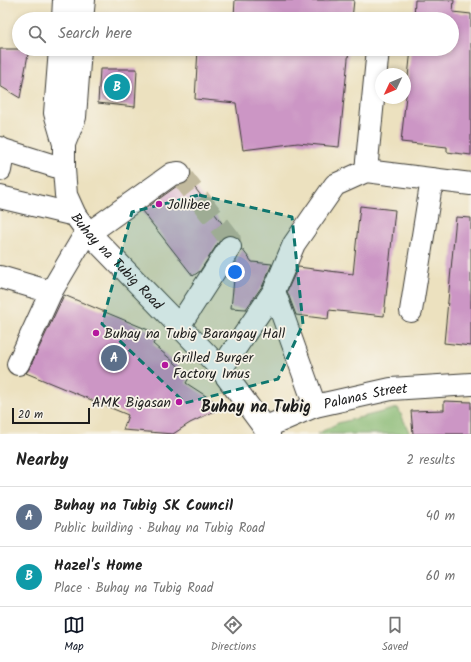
<!DOCTYPE html>
<html lang="en">
<head>
<meta charset="utf-8">
<style>
  :root { --surface:#fff; --page:#f6f6f6; --text:#222; --muted:#767676; --line:#e0e0e0; --accent:#111827 }
  body { margin:0; font-family:Kalam,sans-serif; background:var(--page); color:var(--text) }
  .compass { position:absolute; left:375px; top:68px; width:36px; height:36px; border-radius:50%; background:var(--surface); box-shadow:0 2px 6px #0003; rotate:226deg }
  .scale { position:absolute; left:12px; bottom:10px; width:78px; box-sizing:border-box; padding-left:4px; border:2px solid #1c1c1c; border-top:0; font-size:11px; line-height:14px; white-space:nowrap; color:#1c1c1c; -webkit-text-stroke:3px #f7f3e8; paint-order:stroke }
  .you { position:absolute; left:235px; top:272px; width:14px; height:14px; margin:-10px; border:3px solid #fff; border-radius:50%; background:#1a73e8; box-shadow:0 0 0 6px #1a73e833 }
  .badge { display:grid; place-items:center; width:26px; height:26px; border-radius:50%; background:var(--accent); color:#fff; font-size:13px; font-weight:700 }
  .pin { position:absolute; translate:-50% -50%; border:2px solid #fff; box-shadow:0 1px 4px #0006 }
  .list { margin:0; padding:0; list-style:none }
  h2 { display:flex; justify-content:space-between; align-items:center; height:52px; margin:0; padding:0 16px; font-size:17px }
  h2 small { font-size:13px; font-weight:400; color:var(--muted) }
  .list li { display:grid; grid-template-columns:26px 1fr auto; gap:12px; align-items:center; box-sizing:border-box; height:60px; padding:0 16px; border-top:1px solid var(--line) }
  .list b { display:block; font-size:15px; white-space:nowrap }
  .list p { margin:0; font-size:13px; white-space:nowrap; color:var(--muted) }
  .list em { font-size:13px; font-style:normal; color:var(--muted) }
  .icon { flex:none; width:22px; height:22px; fill:none; stroke:currentColor; stroke-width:2; stroke-linecap:round; stroke-linejoin:round }
  .map { position:relative; flex:none; width:471px; height:434px; overflow:hidden }
  .search { position:absolute; background:var(--surface); box-shadow:0 2px 6px #0003; left:12px; right:12px; top:12px; height:44px; display:flex; align-items:center; gap:10px; box-sizing:border-box; padding:0 14px; border-radius:22px; color:var(--muted); font-size:15px }
  .sheet { height:172px; background:var(--surface) }
  nav { display:flex; justify-content:space-around; align-items:center; box-sizing:border-box; height:56px; border-top:1px solid var(--line); background:var(--surface); font-size:11px; color:var(--muted) }
  nav a { display:grid; justify-items:center; gap:2px }
  nav .on { color:var(--accent) }
  .map>svg:first-child { display:block }
  .forest { fill:#89ba74; stroke:#526b48 }
  .building { fill:#cc96c5 }
  .lines { fill:none; stroke-linecap:round; stroke-linejoin:round }
  .minor-tunnel { stroke:#c2ba9e; stroke-width:22; stroke-dasharray:22 11; stroke-linecap:butt }
  .minor-casing { stroke:#3b3a34; stroke-width:24 }
  .major-casing { stroke:#3b3a34; stroke-width:24 }
  .minor { stroke:#fff; stroke-width:22 }
  .major { stroke:#fff; stroke-width:22 }
  .marked { fill:#0f766e; fill-opacity:0.2; stroke:#0f766e; stroke-width:3; stroke-dasharray:8 5; stroke-linejoin:round }
  .poi-dot { fill:#b5179e; stroke:#f7f3e8; stroke-width:1.5 }
  .labels { text-anchor:middle; stroke-width:3.5; stroke-linejoin:round; paint-order:stroke }
  .poi-label { font-size:14px; fill:#1c1c1c; stroke:#f7f3e8; text-anchor:start }
  .street-label { font-size:14px; fill:#1c1c1c; stroke:#f7f3e8 }
  .quarter-label { font-size:16px; font-weight:bold; fill:#1c1c1c; stroke:#f7f3e8 }
</style>
</head>
<body>
<div class="map">
<svg width="471" height="434" viewBox="0 0 471 434">
  <rect width="100%" height="100%" fill="#f7f3e8"/>
  <filter id="ink" filterUnits="userSpaceOnUse"><feTurbulence type="fractalNoise" baseFrequency=".025" numOctaves="2"/><feDisplacementMap in="SourceGraphic" scale="8" xChannelSelector="R" yChannelSelector="G"/><feConvolveMatrix kernelMatrix="1 2 1 2 8 2 1 2 1" color-interpolation-filters="sRGB"/></filter>
  <filter id="wash" filterUnits="userSpaceOnUse"><feTurbulence type="fractalNoise" baseFrequency=".012" numOctaves="4" result="noise"/><feDisplacementMap in="SourceGraphic" scale="16" xChannelSelector="R" yChannelSelector="G"/><feGaussianBlur stdDeviation="0.9" result="paint"/><feColorMatrix in="noise" values="0 0 0 0 0 0 0 0 0 0 0 0 0 0 0 0 0 1.4 0 .05"/><feComposite in="paint" operator="in"/></filter>
  <g filter="url(#wash)">
    <rect width="100%" height="100%" fill="#ece1bf"/>
    <polygon class="forest" points="398,408 410,434 317,434 338,423"/>
    <g id="blocks">
      <g class="building">
        <polygon points="235,0 354,0 352,19 277,19 234,16"/>
        <polygon points="415,0 454,0 453,12 471,14 471,155 447,152 447,147 401,142 411,49 452,49 452,19 414,19"/>
        <polygon points="0,49 29,49 20,98 0,86"/>
        <polygon points="198,49 349,49 339,147 298,143 243,150 236,103 195,99"/>
        <polygon points="100,69 137,69 135,107 98,103"/>
        <polygon points="189,180 231,235 225,236 220,240 200,271 193,276 142,211 177,186 186,183"/>
        <polygon points="360,206 395,210 384,316 329,310 328,319 296,315 287,291 298,267 353,274"/>
        <polygon points="456,217 471,218 471,346 444,343"/>
        <polygon points="242,249 252,262 272,264 263,285 246,309 231,308 236,261"/>
        <polygon points="64,295 158,334 153,344 190,376 186,383 223,407 190,423 173,434 123,430 128,415 26,373 29,369"/>
        <polygon points="444,401 471,402 471,434 413,434 411,411 444,410"/>
      </g>
    </g>
  </g>
  <g filter="url(#ink)">
    <use href="#blocks" fill-opacity="0" stroke="#3b3a34" stroke-width="1"/>
    <g class="lines">
      <polyline class="minor-tunnel" points="179,173 230,239 230,247"/>
      <g class="minor-casing">
        <g id="minor">
          <polyline points="0,148 2,159 0,170"/>
          <polyline points="0,149 64,169"/>
          <polyline points="366,171 378,49"/>
          <polyline points="0,197 75,215"/>
          <polyline points="89,233 172,174 179,173"/>
          <polyline points="0,277 51,292"/>
          <polyline points="274,291 315,406"/>
          <polyline points="411,311 432,179"/>
          <polyline points="179,326 230,247"/>
          <polyline points="18,364 51,292 87,231"/>
          <polyline points="221,369 274,291 294,244 335,185 366,171 471,184"/>
        </g>
      </g>
      <g class="major-casing">
        <g id="major">
          <polyline points="63,19 64,0"/>
          <polyline points="82,19 84,0"/>
          <path id="s1" d="M 60,49 L 55,113 L 64,144 L 64,169 L 66,195 L 75,215 L 87,231 L 221,369 L 269,434"/>
          <polyline points="64,144 75,117 80,49"/>
          <path id="s2" d="M 266,427 L 315,406 L 391,389 L 471,384"/>
        </g>
      </g>
      <use href="#minor" class="minor"/>
      <use href="#major" class="major"/>
    </g>
  </g>
  <path class="marked" d="M 199,195 L 292,217 L 303,324 L 278,379 L 185,403 L 102,324 L 132,212 Z"/>
  <g class="poi-dot">
    <circle cx="159" cy="204" r="4"/>
    <circle cx="96" cy="333" r="4"/>
    <circle cx="165" cy="365" r="4"/>
    <circle cx="179" cy="402" r="4"/>
  </g>
  <g class="labels">
    <g class="poi-label">
      <text x="167" y="209">Jollibee</text>
      <text x="104" y="338">Buhay na Tubig Barangay Hall</text>
      <text x="173" y="362">Grilled Burger<tspan x="173" dy="16">Factory Imus</tspan></text>
      <text x="171" y="407" text-anchor="end">AMK Bigasan</text>
    </g>
    <g class="street-label">
      <text dy="5" stroke="none"><textPath href="#s1" startOffset="232">Buhay na Tubig Road</textPath></text>
      <text dy="5" stroke="none"><textPath href="#s2" startOffset="105">Palanas Street</textPath></text>
    </g>
    <g class="quarter-label">
      <text x="256" y="412">Buhay na Tubig</text>
    </g>
  </g>
</svg>
<svg class="compass" viewBox="-18 -18 36 36"><path d="M0-13l5 13h-10z" fill="#e53935"/><path d="M0 13l5-13h-10z" fill="#767676"/></svg>
<div class="scale">20 m</div>
<div class="you"></div>
<div class="pin badge" style="left:114px;top:358px;background:#5c6f8a">A</div>
<div class="pin badge" style="left:117px;top:87px;background:#0f9aa8">B</div>
<div class="search"><svg class="icon" aria-label="search" viewBox="0 0 24 24"><circle cx="10" cy="10" r="6"/><path d="M15 15l6 6"/></svg>Search here</div>
</div>
<section class="sheet">
<h2>Nearby<small>2 results</small></h2>
<ul class="list">
<li><span class="badge" style="background:#5c6f8a">A</span><div><b>Buhay na Tubig SK Council</b><p>Public building · Buhay na Tubig Road</p></div><em>40 m</em></li>
<li><span class="badge" style="background:#0f9aa8">B</span><div><b>Hazel's Home</b><p>Place · Buhay na Tubig Road</p></div><em>60 m</em></li>
</ul>
</section>
<nav>
<a class="on"><svg class="icon" aria-label="map" viewBox="0 0 24 24"><path d="M3 6l6-2 6 2 6-2v14l-6 2-6-2-6 2zM9 4v14M15 6v14"/></svg>Map</a>
<a><svg class="icon" aria-label="directions" viewBox="0 0 24 24"><path d="M12 3l9 9-9 9-9-9zM9 14v-3h6M13 9l2 2-2 2"/></svg>Directions</a>
<a><svg class="icon" aria-label="saved" viewBox="0 0 24 24"><path d="M7 4h10v16l-5-4-5 4z"/></svg>Saved</a>
</nav>
</body>
</html>
